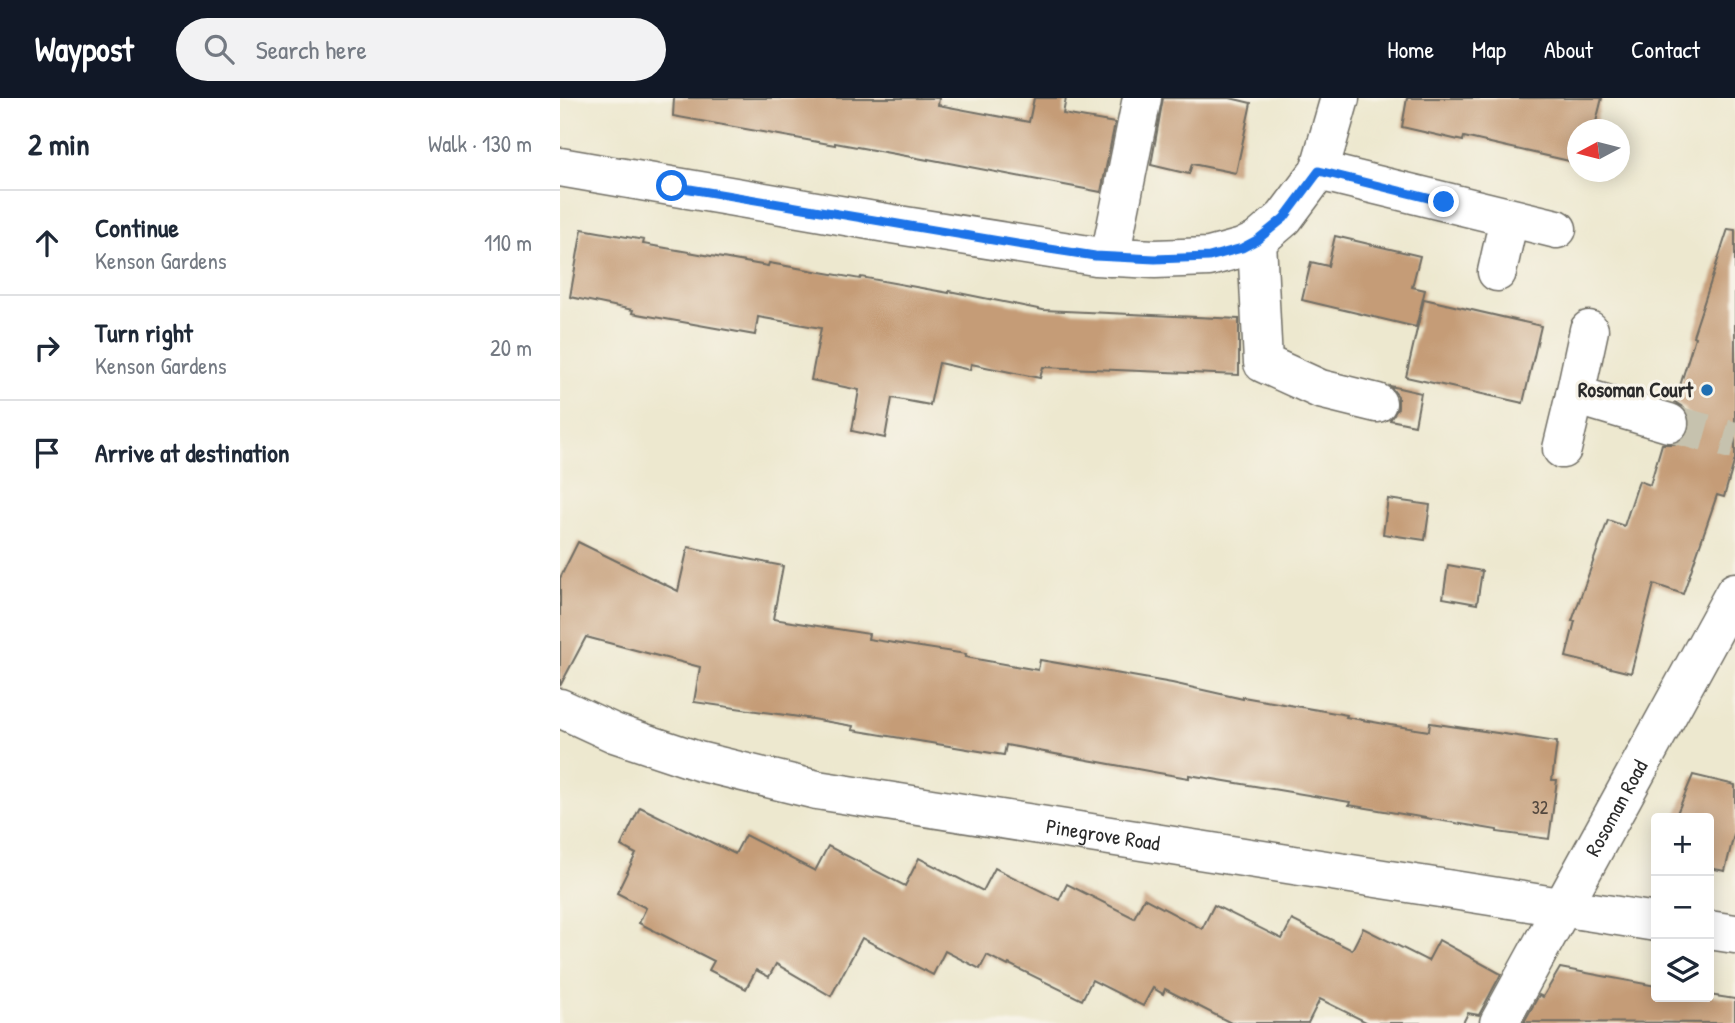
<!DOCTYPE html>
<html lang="en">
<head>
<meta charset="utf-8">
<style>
  :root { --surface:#fff; --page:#f2f2f3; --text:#1f2937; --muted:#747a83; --line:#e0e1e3; --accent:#111827 }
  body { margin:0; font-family:"Patrick Hand",sans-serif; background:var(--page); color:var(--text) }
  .controls { position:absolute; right:21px; bottom:21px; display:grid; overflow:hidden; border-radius:7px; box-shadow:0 4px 18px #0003 }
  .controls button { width:63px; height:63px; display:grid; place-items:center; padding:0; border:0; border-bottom:2px solid var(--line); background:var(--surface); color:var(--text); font:35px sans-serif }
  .compass { position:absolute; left:1007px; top:21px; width:63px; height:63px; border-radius:50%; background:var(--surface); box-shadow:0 4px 18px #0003; rotate:263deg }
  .stop { position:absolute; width:21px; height:21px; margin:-16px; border:5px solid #1a73e8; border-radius:50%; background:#fff }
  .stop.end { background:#1a73e8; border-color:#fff; box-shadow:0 2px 7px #0008 }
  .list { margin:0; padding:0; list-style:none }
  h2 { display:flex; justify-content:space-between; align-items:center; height:91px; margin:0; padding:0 28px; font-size:30px }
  h2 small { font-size:23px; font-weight:400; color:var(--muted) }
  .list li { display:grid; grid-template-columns:46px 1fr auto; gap:21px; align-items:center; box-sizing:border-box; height:105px; padding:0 28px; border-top:2px solid var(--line) }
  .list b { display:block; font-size:26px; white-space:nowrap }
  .list p { margin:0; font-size:23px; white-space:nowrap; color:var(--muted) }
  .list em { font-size:23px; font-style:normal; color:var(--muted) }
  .icon { flex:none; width:38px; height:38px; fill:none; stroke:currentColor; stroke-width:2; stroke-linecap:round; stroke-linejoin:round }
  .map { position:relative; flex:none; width:1175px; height:925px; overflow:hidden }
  header { display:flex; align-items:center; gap:42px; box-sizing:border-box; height:98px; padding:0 35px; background:var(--accent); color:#fff }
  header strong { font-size:33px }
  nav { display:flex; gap:38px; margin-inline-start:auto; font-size:24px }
  .search { width:490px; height:63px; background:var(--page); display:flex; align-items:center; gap:18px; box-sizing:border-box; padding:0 24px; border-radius:38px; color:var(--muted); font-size:26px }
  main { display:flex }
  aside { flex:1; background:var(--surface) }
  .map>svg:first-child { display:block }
  .building { fill:#c59c77 }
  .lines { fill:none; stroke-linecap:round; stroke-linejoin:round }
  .minor-tunnel { stroke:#c6c2ae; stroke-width:38; stroke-dasharray:38 19; stroke-linecap:butt }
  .minor-casing { stroke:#6f6d64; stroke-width:41 }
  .minor { stroke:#fff; stroke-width:38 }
  .route { stroke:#1a73e8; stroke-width:9 }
  .poi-dot { fill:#1f6fb2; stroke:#f7f3e8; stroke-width:2.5 }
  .labels { text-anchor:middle; stroke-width:6; stroke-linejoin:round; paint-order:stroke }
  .number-label { font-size:18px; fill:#52473e }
  .poi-label { font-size:21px; font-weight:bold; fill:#2b2b2b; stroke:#f7f3e8; text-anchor:end }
  .street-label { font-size:21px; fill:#2b2b2b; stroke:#f7f3e8 }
</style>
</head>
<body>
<header>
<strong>Waypost</strong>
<div class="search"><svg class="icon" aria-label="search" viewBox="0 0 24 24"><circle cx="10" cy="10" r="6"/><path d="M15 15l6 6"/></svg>Search here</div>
<nav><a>Home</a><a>Map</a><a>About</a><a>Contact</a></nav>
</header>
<main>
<aside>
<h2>2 min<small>Walk · 130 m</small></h2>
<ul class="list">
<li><svg class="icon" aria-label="ahead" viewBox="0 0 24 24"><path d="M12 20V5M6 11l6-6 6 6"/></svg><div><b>Continue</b><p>Kenson Gardens</p></div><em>110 m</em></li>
<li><svg class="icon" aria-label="right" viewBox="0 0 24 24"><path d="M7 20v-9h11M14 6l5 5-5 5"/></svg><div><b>Turn right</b><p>Kenson Gardens</p></div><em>20 m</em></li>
<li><svg class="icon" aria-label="arrive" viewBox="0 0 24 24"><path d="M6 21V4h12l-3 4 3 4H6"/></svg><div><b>Arrive at destination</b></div></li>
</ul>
</aside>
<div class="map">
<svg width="1175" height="925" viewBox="0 0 1175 925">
  <rect width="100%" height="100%" fill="#f7f3e8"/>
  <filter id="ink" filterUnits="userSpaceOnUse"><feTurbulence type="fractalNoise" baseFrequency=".0143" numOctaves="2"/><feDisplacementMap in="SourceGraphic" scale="14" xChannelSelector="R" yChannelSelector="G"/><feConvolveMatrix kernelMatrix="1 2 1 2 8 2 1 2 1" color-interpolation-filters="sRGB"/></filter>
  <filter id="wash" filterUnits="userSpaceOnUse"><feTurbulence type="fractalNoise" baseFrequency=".00686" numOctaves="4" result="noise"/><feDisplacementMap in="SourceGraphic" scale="28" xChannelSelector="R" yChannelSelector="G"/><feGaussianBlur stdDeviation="1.57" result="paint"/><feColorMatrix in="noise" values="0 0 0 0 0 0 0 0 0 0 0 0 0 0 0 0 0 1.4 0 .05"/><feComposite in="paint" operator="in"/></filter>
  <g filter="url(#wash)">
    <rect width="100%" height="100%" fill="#ede8cf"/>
    <g id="blocks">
      <g class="building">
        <polygon points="114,0 379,0 378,7 469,24 474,0 506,0 503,16 555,25 541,94 368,61 368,62 275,45 275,47 113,18"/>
        <polygon points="603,0 670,0 691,5 676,75 632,66 629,76 591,67"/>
        <polygon points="847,0 1042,0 1034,32 1018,32 1018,65 904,39 903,43 842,29"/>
        <polygon points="22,131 84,142 83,146 208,168 209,165 300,181 301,179 389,195 389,193 483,212 679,221 679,277 483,269 480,280 411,266 410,272 379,265 370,307 332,300 325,340 292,333 299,292 251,282 261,230 198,219 195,237 72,215 73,212 10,199"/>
        <polygon points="1168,131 1175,132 1175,361 1164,399 1157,397 1123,496 1094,486 1071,575 1006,559 1015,523 1012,523 1048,422 1064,428 1079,383 1090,387 1102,346 1115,346 1123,341 1130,332 1130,319 1124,310 1115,304 1135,239 1133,238"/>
        <polygon points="775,138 860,158 852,189 865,192 856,229 742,202 751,164 768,168"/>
        <polygon points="864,201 981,228 963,305 846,279"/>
        <polygon points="830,288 861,295 855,327 830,322 838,310 838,298"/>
        <polygon points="828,401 870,407 865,442 823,436"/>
        <polygon points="18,444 118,493 128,449 223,468 213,521 309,536 308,541 406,556 405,559 478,572 480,562 612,585 683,601 683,599 787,617 786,619 830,627 869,633 870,625 997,644 992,682 997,682 989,741 937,734 937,732 789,707 790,704 629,677 629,680 599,675 446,647 444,657 292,632 293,628 246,620 134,604 140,569 26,539 0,588 0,480"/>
        <polygon points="888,467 922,473 917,506 883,500"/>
        <polygon points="1133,677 1175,687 1175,732 1165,773 1149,770 1149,720 1115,720"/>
        <polygon points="80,709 175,756 185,737 255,773 268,748 345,788 359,760 423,793 435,770 499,802 507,786 574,820 584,800 642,831 654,807 722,841 732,822 792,852 803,830 868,863 879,842 941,876 919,917 908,915 903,925 808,925 760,901 748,925 671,925 605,891 603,896 593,890 583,908 532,882 522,902 449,866 448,868 427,857 420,871 385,853 373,877 302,840 271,898 216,866 209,879 196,872 186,891 149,872 154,863 79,825 86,810 57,795 76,756 61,748"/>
        <polygon points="1000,870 1096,888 1096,899 1149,899 1149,897 1175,901 1175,925 964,924 979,897 983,899"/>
      </g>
    </g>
  </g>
  <g filter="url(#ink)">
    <use href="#blocks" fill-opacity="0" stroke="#6f6d64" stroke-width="2"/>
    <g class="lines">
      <polyline class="minor-tunnel" points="1109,325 1175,343"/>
      <g class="minor-casing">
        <g id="minor">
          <polyline points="0,69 332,126 535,158 595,161 649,159 682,150 697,143 724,120 759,73 780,0"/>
          <polyline points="759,73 997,131"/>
          <polyline points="697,143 703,265 760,291 817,305"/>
          <polyline points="550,159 582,0"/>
          <polyline points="937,174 949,120"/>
          <polyline points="1029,232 1015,297 1109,325"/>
          <polyline points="1002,351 1015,297"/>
          <path id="s1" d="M 0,610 L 54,635 L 138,663 L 257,692 L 1096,824"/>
          <polyline points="1149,832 1175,836"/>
          <path id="s2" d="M 939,925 L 1175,494"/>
        </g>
      </g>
      <use href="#minor" class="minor"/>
    </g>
  </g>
  <g class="lines" filter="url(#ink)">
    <polyline class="route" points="112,88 457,146 535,158 595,161 649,159 682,150 697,142 724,120 759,73 884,104"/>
  </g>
  <circle class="poi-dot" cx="1147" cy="292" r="7"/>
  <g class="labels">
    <g class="number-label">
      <text x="980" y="716">32</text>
    </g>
    <g class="poi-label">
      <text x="1133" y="299">Rosoman Court</text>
    </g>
    <g class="street-label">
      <text dy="7" stroke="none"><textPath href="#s2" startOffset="245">Rosoman Road</textPath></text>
      <text dy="7" stroke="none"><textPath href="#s1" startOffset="560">Pinegrove Road</textPath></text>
    </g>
  </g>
</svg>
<div class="controls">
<button>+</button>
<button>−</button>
<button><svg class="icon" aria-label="layers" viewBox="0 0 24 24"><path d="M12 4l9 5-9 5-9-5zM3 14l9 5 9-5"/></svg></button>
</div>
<svg class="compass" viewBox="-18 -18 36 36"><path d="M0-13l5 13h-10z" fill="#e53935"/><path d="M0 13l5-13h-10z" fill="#747a83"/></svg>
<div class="stop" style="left:112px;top:88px"></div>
<div class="stop end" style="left:884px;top:104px"></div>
</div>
</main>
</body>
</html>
